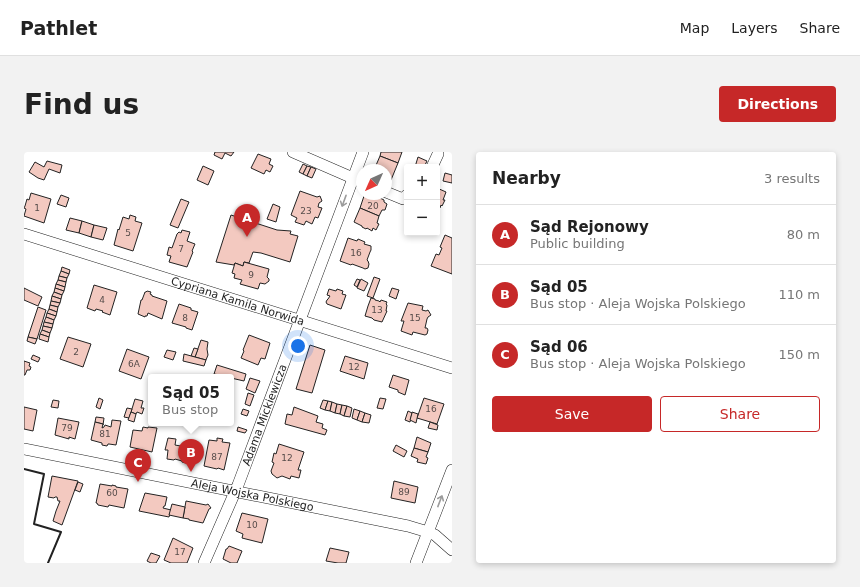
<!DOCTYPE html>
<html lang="en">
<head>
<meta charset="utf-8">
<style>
  :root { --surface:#fff; --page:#f2f2f2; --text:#222; --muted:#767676; --line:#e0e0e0; --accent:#c62828 }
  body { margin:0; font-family:"DejaVu Sans",sans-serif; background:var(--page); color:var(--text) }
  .controls { position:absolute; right:12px; top:12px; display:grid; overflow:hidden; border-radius:4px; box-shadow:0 2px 6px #0003 }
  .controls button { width:36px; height:36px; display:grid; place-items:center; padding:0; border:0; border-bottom:1px solid var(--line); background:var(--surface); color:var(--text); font:20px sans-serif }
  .compass { position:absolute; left:332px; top:12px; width:36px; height:36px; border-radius:50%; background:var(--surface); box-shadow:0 2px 6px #0003; rotate:225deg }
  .you { position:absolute; left:274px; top:194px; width:14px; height:14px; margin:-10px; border:3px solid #fff; border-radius:50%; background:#1a73e8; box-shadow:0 0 0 6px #1a73e833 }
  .badge { display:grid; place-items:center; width:26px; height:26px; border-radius:50%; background:var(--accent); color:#fff; font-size:13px; font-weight:700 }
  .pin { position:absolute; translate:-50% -33px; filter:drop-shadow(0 1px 2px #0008) }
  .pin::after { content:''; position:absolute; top:21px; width:14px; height:12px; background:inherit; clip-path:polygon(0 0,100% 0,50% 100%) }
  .popup { position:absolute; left:124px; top:222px; width:86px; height:52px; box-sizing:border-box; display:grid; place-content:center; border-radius:4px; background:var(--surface); filter:drop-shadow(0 1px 3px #0005); font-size:13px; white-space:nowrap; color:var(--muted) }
  .popup b { font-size:15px; color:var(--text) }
  .popup::after { content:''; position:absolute; left:50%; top:100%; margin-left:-8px; border:8px solid transparent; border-top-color:var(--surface) }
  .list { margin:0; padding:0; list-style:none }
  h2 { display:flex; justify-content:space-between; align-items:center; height:52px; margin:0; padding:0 16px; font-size:17px }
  h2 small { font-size:13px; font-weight:400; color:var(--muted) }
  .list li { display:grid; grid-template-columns:26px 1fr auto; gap:12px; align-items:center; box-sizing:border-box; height:60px; padding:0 16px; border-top:1px solid var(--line) }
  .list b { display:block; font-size:15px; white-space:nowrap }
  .list p { margin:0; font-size:13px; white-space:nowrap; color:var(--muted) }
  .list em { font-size:13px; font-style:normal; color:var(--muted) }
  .actions { display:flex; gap:8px; padding:12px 16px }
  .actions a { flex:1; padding:9px 0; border:1px solid var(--accent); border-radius:4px; text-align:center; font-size:14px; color:var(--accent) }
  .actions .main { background:var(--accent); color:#fff }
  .map { position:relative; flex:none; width:428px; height:411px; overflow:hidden; border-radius:4px }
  header { display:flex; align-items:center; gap:24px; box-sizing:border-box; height:56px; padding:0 20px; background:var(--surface); border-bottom:1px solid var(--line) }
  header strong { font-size:19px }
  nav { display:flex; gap:22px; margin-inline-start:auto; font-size:14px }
  .intro { display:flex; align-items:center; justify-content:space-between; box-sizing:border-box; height:96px; padding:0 24px }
  h1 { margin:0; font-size:28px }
  .button { padding:10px 18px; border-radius:4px; background:var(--accent); color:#fff; font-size:14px; font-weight:700 }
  main { display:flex; gap:24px; padding:0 24px }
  aside { flex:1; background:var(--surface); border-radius:4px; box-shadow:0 2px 6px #0003 }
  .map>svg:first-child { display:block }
  .building { fill:#f3c9c0; stroke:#222 }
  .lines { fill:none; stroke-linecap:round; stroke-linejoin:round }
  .minor-casing { stroke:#222; stroke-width:12 }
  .minor { stroke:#fff; stroke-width:11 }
  .wall { stroke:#222; stroke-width:2 }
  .oneway { stroke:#9c9c9c }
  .labels { text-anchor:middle; stroke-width:3; stroke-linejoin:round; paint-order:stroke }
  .number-label { font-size:9px; fill:#564c4a }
  .street-label { font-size:11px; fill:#222; stroke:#fff }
</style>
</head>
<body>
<header>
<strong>Pathlet</strong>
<nav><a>Map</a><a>Layers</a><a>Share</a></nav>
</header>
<div class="intro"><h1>Find us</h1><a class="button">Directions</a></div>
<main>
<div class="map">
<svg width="428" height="411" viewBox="0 0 428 411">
  <rect width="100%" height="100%" fill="#fff"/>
  <g class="building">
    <polygon points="191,0 210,0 207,4 201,1 198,7 190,3"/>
    <polygon points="357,0 378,0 374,11 356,4"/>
    <polygon points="234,2 247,7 245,12 249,14 246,20 242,18 240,22 227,16"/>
    <polygon points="356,4 374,11 367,28 362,26 362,18 350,18"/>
    <polygon points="394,5 403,9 400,15 391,15"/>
    <polygon points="23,9 38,13 36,21 25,17 20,28 14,26 5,20 11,10 20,15"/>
    <polygon points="279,12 283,14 279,22 275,20"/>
    <polygon points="179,14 190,19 184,33 173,28"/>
    <polygon points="283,14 287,15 283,24 279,22"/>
    <polygon points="287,15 292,17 288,26 283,24"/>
    <polygon points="421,21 428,23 428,31 419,29"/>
    <polygon points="413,36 422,40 419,48 421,48 418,54 417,53 416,56 413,55"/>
    <polygon points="276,39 293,45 296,44 298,49 295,51 294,55 298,56 294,66 291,65 288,72 282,69 280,73 271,70 273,66 267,63"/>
    <polygon points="7,41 27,47 20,71 0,64 2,57 0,56 1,54 3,47 5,48"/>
    <polygon points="342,42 350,46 351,44 356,46 360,48 360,50 363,52 361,58 358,58 355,64 336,56 340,44"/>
    <polygon points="37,43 45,46 42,55 33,52"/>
    <polygon points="157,47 165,50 154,76 146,73"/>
    <polygon points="249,52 256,55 252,70 243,67"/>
    <polygon points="336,56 355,64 353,71 355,72 352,78 349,76 348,79 343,76 342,77 338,75 338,74 330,70"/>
    <polygon points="106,63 112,65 111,69 118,71 109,99 90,93 94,77 95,78 99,65 105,67"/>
    <polygon points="207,63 253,78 267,79 266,82 274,84 266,110 237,101 229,100 225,111 220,110 219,114 211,111 210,113 192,110"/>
    <polygon points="46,66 58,69 55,81 42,78"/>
    <polygon points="58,69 70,73 67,85 55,81"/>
    <polygon points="70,73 83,76 79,88 67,85"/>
    <polygon points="158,78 166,80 163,89 171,92 168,99 169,100 163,115 145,110 147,104 143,103 145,95 148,96 153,82 155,80 157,81"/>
    <polygon points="421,83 428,86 428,122 407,114 412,102 415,103 418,96 416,95"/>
    <polygon points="324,86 333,89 334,87 341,90 340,92 347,94 347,98 346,100 343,108 344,109 345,112 344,116 341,117 339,116 328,112 327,113 316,109"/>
    <polygon points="220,110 245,117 243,125 245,127 245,129 241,132 236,131 234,137 216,132 218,128 210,126 211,122 208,121 211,111 219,114"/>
    <polygon points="38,115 46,118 45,122 37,119"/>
    <polygon points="37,119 45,122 43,126 35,124"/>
    <polygon points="35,124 43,126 42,130 34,128"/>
    <polygon points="350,125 356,127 349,146 343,144"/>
    <polygon points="333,127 336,128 333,135 330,133"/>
    <polygon points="337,127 344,131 340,139 333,136"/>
    <polygon points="34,128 42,130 41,135 32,132"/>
    <polygon points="32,132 41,135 40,139 31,136"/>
    <polygon points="70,133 93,140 86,163 78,160 79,159 72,157 71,159 63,156"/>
    <polygon points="0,136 18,145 14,154 0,148"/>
    <polygon points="31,136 40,139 38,143 30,140"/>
    <polygon points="368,136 375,138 372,147 365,144"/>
    <polygon points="305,137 312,139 313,137 319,139 318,142 322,143 317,157 303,152 302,150 303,148 304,147 306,144 303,143"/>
    <polygon points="123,139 127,140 126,142 128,143 128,144 143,149 138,167 124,161 123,164 121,164 121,165 114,162 117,148 118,148 121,140 122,140"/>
    <polygon points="30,140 38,143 37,147 28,144"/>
    <polygon points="28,144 37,147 36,151 27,149"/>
    <polygon points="347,146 351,147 351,148 355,149 356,150 357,148 363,150 362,152 363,153 362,159 363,159 358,170 350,168 348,166 341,164 344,154"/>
    <polygon points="27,149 36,151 34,155 26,153"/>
    <polygon points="384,151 399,154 398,158 402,159 404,158 407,163 404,165 403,167 401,176 403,176 404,178 403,182 401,183 389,180 388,183 377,179 380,169 377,169"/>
    <polygon points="155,152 167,156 167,158 174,160 168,178 162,176 162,175 148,171"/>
    <polygon points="26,153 34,155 33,160 25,157"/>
    <polygon points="14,155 22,158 13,187 4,185"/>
    <polygon points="25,157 33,160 32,164 23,161"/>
    <polygon points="23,161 32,164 30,168 22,165"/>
    <polygon points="22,165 30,168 29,172 20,170"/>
    <polygon points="20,170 29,172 28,176 19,174"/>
    <polygon points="19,174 28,176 26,181 18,178"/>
    <polygon points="18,178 26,181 25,185 16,182"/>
    <polygon points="16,182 25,185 24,190 15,187"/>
    <polygon points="225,183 246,191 241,207 237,206 234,213 217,206 220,199 219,198"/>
    <polygon points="4,185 13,187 11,192 3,189"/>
    <polygon points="44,185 67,192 59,215 36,207"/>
    <polygon points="177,188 184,190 183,197 184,203 182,208 171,205"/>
    <polygon points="286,193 301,198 288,241 272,237"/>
    <polygon points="170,196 174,197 171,205 167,204"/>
    <polygon points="103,197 125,205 117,227 95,219"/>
    <polygon points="143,198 152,200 149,208 140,205"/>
    <polygon points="160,202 182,208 180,214 159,209"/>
    <polygon points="9,203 16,206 14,210 7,207"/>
    <polygon points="321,204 344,211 340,227 316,219"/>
    <polygon points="0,209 6,211 5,214 7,215 6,218 3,218 1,223 0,223"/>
    <polygon points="193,213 222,222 220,229 207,226 207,225 190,222"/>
    <polygon points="369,223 385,228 381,243 374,240 374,238 365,235"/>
    <polygon points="226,226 236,229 231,241 222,237"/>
    <polygon points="224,241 230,243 226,254 221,252"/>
    <polygon points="75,246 79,248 76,257 72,255"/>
    <polygon points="356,246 362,247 359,257 353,256"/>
    <polygon points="400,246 420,252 413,272 393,266"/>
    <polygon points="111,247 119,249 117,256 120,256 118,262 113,260 112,262 107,260"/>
    <polygon points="29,248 35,249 34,256 27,255"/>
    <polygon points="299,248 304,249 301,258 296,256"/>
    <polygon points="304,249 308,250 306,259 301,258"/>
    <polygon points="308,250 313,252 311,261 306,259"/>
    <polygon points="313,252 318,253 316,262 311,261"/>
    <polygon points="318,253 323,254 320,264 316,262"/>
    <polygon points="323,254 328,256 326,265 320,264"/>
    <polygon points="0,255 13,258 9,279 0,277"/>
    <polygon points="270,255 294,264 292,270 299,272 298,276 303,278 301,283 261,272 263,262 268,263"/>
    <polygon points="103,256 108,257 105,266 100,265"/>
    <polygon points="219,257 225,259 223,264 217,262"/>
    <polygon points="330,257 336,259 333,268 328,266"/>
    <polygon points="336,259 341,261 338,270 333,268"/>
    <polygon points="384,259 388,261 386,270 381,268"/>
    <polygon points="107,260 112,262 110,270 104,268"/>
    <polygon points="388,260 394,262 392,271 386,268 388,261"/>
    <polygon points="341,261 347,263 345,271 338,270"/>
    <polygon points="72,265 80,266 79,273 79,272 71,270"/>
    <polygon points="34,266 55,270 51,287 45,285 45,287 31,283"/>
    <polygon points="88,268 97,269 92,293 85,292 84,292 83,294 78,293 78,291 67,288 71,270 79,272 78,276 80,275 81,273 87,275"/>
    <polygon points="406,270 414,273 413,278 404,276"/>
    <polygon points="119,275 124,276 124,275 133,276 128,300 106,295 109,278 118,279"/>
    <polygon points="214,275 223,278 221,281 213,279"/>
    <polygon points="393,285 407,291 404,300 390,296"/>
    <polygon points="144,286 152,287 151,293 162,295 163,292 169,293 168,296 169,296 166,312 158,310 158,309 151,307 150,308 143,307 144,298 141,298"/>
    <polygon points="193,286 199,287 198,290 206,291 200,318 194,316 193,317 180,314 185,288 193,289"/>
    <polygon points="255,292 280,300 274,318 277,318 275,326 267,324 266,327 258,324 253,326 248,322 247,319 250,311 248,310 250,301 252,302"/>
    <polygon points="372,293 383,299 380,305 369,299"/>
    <polygon points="390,296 404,300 402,305 404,306 402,312 393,310 394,307 387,304"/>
    <polygon points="28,324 54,329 38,373 29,369 32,359 36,349 34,349 33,345 31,345 30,346 24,345"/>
    <polygon points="370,329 394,335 391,351 367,346"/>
    <polygon points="54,330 59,332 56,340 51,338"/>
    <polygon points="76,332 88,334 88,333 92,334 92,335 104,337 100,356 85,353 84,355 74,353 73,351 72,351"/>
    <polygon points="121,341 143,345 141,354 140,354 139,356 147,358 145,365 115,359"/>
    <polygon points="162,349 182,353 184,352 187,356 185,357 179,371 165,368 165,367 159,366"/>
    <polygon points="148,352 161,355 159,366 145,363"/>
    <polygon points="218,361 244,367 238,391 218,386 219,382 212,379"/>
    <polygon points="149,386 169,396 163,411 147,411 140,408"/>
    <polygon points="205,394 218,399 213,411 207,411 199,407 202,397 203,397"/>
    <polygon points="306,396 325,400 322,411 314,411 302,409"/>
    <polygon points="127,401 136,404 132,411 127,411 123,409"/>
  </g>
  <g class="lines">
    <g class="minor-casing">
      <g id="minor">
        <polyline points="269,0 338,30"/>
        <polyline points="408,15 414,2"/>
        <polyline points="362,40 379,47 383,43"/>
        <path id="s1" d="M 0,82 L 428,216"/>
        <path id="s2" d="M 0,297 L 384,374 L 404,380 L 411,383 L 428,398"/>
        <path id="s3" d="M 180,411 L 214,333 L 339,0"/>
        <polyline points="392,411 428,318"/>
      </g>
    </g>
    <use href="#minor" class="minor"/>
    <polyline class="wall" points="0,317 20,322 10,372 37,380 24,411"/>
  </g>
  <defs><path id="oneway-shaft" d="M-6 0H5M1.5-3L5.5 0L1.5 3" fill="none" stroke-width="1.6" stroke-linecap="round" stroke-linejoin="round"/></defs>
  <g class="oneway">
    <use href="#oneway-shaft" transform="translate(320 49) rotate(110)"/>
    <use href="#oneway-shaft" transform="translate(416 349) rotate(-69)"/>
  </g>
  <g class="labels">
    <g class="number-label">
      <text x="349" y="57">20</text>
      <text x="13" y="59">1</text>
      <text x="282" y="62">23</text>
      <text x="104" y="84">5</text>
      <text x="157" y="100">7</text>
      <text x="332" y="104">16</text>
      <text x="227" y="126">9</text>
      <text x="78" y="151">4</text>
      <text x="353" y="161">13</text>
      <text x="161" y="169">8</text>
      <text x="391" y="169">15</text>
      <text x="52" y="203">2</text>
      <text x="110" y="215">6A</text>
      <text x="330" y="218">12</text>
      <text x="407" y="260">16</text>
      <text x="43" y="279">79</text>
      <text x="81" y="285">81</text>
      <text x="193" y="308">87</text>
      <text x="263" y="309">12</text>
      <text x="380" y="343">89</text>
      <text x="88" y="344">60</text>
      <text x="228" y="376">10</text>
      <text x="156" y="403">17</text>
    </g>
    <g class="street-label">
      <text dy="4" stroke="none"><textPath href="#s1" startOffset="224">Cypriana Kamila Norwida</textPath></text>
      <text dy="4" stroke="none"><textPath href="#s3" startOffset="160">Adama Mickiewicza</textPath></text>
      <text dy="4" stroke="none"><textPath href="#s2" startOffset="233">Aleja Wojska Polskiego</textPath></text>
    </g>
  </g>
</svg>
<div class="controls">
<button>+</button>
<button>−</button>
</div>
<svg class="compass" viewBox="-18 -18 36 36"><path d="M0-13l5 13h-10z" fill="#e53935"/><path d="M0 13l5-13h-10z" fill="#767676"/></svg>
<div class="you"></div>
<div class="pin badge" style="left:223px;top:85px">A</div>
<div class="pin badge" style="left:167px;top:320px">B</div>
<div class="popup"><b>Sąd 05</b>Bus stop</div>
<div class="pin badge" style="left:114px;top:330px">C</div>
</div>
<aside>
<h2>Nearby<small>3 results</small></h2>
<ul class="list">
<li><span class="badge">A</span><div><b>Sąd Rejonowy</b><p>Public building</p></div><em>80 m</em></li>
<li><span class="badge">B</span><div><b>Sąd 05</b><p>Bus stop · Aleja Wojska Polskiego</p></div><em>110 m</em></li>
<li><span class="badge">C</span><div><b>Sąd 06</b><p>Bus stop · Aleja Wojska Polskiego</p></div><em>150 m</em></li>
</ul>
<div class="actions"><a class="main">Save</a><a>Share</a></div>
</aside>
</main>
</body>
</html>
